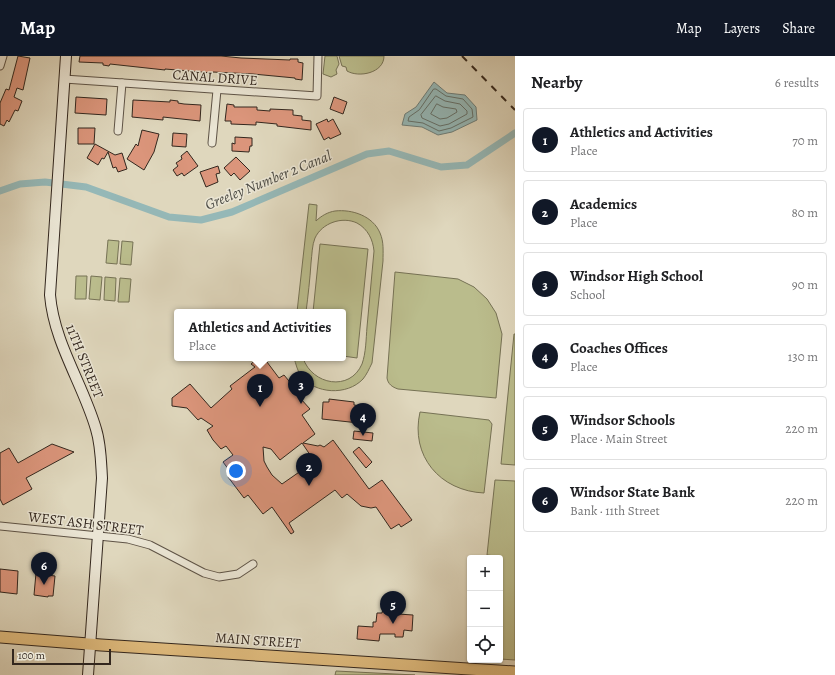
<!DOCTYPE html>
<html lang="en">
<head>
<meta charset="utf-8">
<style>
  :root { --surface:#fff; --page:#f2f2f2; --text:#202124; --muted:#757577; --line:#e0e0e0; --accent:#111827 }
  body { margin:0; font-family:Alegreya,serif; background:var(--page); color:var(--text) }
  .controls { position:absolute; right:12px; bottom:12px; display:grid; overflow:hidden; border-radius:4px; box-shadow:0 1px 3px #0004 }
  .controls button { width:36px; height:36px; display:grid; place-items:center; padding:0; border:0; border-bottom:1px solid var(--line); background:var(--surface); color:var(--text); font:20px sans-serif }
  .scale { position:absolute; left:12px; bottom:10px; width:99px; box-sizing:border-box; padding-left:4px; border:2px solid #33271e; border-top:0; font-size:11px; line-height:14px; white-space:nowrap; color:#33271e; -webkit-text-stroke:3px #eae5d4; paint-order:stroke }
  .you { position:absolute; left:236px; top:415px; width:14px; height:14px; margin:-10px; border:3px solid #fff; border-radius:50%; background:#1a73e8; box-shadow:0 0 0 6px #1a73e833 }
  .badge { display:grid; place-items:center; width:26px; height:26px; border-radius:50%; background:var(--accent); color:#fff; font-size:13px; font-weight:700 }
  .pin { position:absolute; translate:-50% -33px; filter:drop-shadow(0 1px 2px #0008) }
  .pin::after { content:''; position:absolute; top:21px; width:14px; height:12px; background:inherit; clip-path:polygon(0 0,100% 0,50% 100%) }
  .popup { position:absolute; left:174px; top:253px; width:172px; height:52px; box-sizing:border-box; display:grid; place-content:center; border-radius:4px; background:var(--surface); filter:drop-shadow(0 1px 3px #0005); font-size:13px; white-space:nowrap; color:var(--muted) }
  .popup b { font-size:15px; color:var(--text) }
  .popup::after { content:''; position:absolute; left:50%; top:100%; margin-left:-8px; border:8px solid transparent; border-top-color:var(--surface) }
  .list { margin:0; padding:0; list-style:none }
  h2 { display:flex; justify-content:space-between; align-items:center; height:52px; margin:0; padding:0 16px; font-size:17px }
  h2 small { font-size:13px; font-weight:400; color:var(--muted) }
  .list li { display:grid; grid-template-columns:26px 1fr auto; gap:12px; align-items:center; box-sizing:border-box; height:64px; margin:0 8px 8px; padding:0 8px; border:1px solid var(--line); border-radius:4px }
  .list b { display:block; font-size:15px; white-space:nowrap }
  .list p { margin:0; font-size:13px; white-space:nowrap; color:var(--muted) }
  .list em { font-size:13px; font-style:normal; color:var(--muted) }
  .icon { flex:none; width:22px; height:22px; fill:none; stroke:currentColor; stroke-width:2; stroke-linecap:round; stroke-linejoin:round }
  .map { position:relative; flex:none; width:515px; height:619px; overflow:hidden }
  header { display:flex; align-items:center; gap:24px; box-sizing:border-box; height:56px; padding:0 20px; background:var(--accent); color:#fff }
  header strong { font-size:19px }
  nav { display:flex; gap:22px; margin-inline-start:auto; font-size:14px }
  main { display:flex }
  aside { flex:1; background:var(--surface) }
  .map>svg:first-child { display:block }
  .green { fill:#babc8c; stroke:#767255 }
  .water { fill:#95b8b7; stroke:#6e7e7a }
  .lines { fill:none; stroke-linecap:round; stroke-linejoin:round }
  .shore { stroke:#64706a; stroke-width:1 }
  .canal { stroke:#95b8b7; stroke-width:7 }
  .building { fill:#db957b; stroke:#33271e; fill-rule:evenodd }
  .street-casing { stroke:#5e5346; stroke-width:9 }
  .secondary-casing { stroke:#33271e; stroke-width:12 }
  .primary-casing { stroke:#33271e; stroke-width:13 }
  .street { stroke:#eae5d4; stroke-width:7 }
  .secondary { stroke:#eae5d4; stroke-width:10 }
  .primary { stroke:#e0bc7e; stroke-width:11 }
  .rail { stroke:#33271e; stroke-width:2; stroke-dasharray:7 7; stroke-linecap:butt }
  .labels { text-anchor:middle; stroke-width:3; stroke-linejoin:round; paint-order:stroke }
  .street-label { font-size:14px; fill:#33271e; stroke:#eae5d4 }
  .water-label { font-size:15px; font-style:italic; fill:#4c4b44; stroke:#eae5d4 }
</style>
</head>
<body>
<header>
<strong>Map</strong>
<nav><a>Map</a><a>Layers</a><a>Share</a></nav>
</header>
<main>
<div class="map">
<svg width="515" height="619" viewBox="0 0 515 619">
  <rect width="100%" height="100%" fill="#dfd7bd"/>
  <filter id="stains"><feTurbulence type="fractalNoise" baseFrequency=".005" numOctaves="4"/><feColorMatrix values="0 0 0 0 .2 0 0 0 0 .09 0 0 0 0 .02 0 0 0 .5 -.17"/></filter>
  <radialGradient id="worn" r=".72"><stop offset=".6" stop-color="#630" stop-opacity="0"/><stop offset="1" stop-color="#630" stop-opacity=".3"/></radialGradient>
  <g class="green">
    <polygon points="325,0 337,0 339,8 336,14 337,18 331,21 323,18"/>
    <path d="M 339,0 L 384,0 C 384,17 359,22 347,15 L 346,11 L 342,10 Z"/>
    <path d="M 309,148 L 317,149 L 316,165 C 321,160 328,156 335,155 C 352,153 373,160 380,177 C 384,186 383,195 383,205 L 372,307 C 369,313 367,318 363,323 C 347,340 315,338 301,320 C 297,314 296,308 294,302 L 303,302 C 312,329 350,336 362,308 C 366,297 366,283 367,271 C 369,246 372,220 374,195 C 373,184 368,173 357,167 C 342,160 322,167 315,182 C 312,189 312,199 311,207 C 310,223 308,240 306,256 L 297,256 Z"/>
    <polygon points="108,184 119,185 117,208 106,207"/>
    <polygon points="122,185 133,186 131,209 120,208"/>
    <polygon points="320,188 368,193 357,302 343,300 343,256 313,256"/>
    <path d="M 395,216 L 458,223 L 474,231 L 487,243 L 496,257 L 502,278 L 496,342 L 398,333 C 392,331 388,328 387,322 Z"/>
    <polygon points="76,220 87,220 86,243 75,243"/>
    <polygon points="91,220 102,221 100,244 89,243"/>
    <polygon points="105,221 116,222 115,245 104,244"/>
    <polygon points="120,222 131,223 129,246 118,246"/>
    <polygon points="514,278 515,278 515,409 501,408"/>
    <path d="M 420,356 L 489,364 L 492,368 L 484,437 C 440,435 410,400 420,356 Z"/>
    <polygon points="495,424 515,425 515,604 500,603 500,502 495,502 495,500 487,499"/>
    <polygon points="336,615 415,619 335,619"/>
  </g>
  <polygon class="water" points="434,26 447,37 465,39 476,51 477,64 452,76 438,79 422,71 402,69 405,58 416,51"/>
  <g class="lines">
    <g class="shore">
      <polygon points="434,33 436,33 446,40 463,43 472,53 473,61 451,72 439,75 423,67 408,65 409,61 419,54"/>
      <polygon points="436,40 445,45 460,48 467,55 467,58 449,68 440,70 422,62 421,59"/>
      <polygon points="437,48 443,51 456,53 457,56 447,62 440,63 431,58"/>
    </g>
    <polyline class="canal" points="0,135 20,128 45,126 86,131 169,161 201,164 232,156 367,98 389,95 441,111 467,109 515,77"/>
  </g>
  <g class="building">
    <polygon points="18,0 30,2 23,34 17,32 14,41 22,45 18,55 15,54 9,66 7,64 4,70 0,68 0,47 6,33 9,34"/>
    <polygon points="80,0 221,0 241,2 290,4 290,3 298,3 298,6 303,7 302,24 295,23 295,22 253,18 213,16 213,17 165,13 165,14 110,8 109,10 103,9 103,7 79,6"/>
    <polygon points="76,41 107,43 106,59 75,57"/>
    <polygon points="334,41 347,46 343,58 330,53"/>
    <polygon points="133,44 170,46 170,44 178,45 178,47 184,48 201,49 200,65 163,61 163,64 132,61"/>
    <polygon points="227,48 234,49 234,51 257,51 257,54 270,55 270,53 293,54 293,59 302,60 302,64 311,65 311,74 277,70 277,68 256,66 256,69 231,68 231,65 225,65"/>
    <polygon points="327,63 328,66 333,63 341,78 330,83 329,81 324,84 316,68"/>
    <polygon points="78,72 95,72 94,88 78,88"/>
    <polygon points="142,74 159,78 154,96 144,114 127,103 136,88 138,90"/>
    <polygon points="173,77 187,78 186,91 172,90"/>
    <polygon points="235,81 252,82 252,90 250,90 249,96 232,95 232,87 235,88"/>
    <polygon points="95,88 115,99 122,97 127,113 118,116 116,111 113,112 108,96 104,103 102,102 98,109 87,102"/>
    <polygon points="187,95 198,110 184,120 182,117 177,120 173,114 178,110 176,107 182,103 181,100"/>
    <polygon points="236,101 250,115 240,124 234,117 231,120 224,112"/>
    <polygon points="218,110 220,117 216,118 218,126 206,131 200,116"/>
    <path d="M 258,302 L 264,302 L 279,322 L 284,319 L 294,331 L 291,332 L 310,353 L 302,359 L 315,378 L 303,387 L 318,390 L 320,389 L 324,391 L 333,384 L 369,433 L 382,424 L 412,464 L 401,471 L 399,468 L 391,473 L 376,451 L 371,452 L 361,450 L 347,438 L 342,442 L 335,434 L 289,467 L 294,476 L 291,478 L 272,451 L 263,458 L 248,439 L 244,442 L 228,421 L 232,418 L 223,406 L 233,399 L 226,390 L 221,393 L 213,384 L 207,374 L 213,370 L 201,362 L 198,364 L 187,352 L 172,350 L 172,342 L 190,328 L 211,352 L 232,333 L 230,330 L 255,311 L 251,308 ZM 302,387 L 319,412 L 310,419 L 305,412 L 282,428 L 272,419 L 267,411 L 264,405 L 263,391 L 271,393 L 280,404 Z"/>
    <polygon points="329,343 354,346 354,349 361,350 359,367 322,363 323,346 329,346"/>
    <polygon points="354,375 373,377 372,385 353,383"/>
    <polygon points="52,388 74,396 26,422 32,433 3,449 0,443 0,397 9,392 18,407"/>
    <polygon points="359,391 372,406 366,412 353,396"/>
    <polygon points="37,506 45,508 46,515 47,515 47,519 55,520 53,540 48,540 48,541 34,539"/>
    <polygon points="0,513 18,515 17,538 0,536"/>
    <polygon points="383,553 398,553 398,558 413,559 412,575 404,574 403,581 395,581 395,578 380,578 379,585 357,583 358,570 373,571 373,566 376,566 377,557 382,557"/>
  </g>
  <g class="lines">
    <g class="street-casing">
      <g id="street">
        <polyline points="0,10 3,0"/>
        <polyline points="64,23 317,40 318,0"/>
        <polyline points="118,75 122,27"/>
        <polyline points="212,87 217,34"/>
        <polyline points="0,470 128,483 150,489 204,517 219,521 238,518 253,508"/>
      </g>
    </g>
    <g class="secondary-casing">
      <path id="secondary" d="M 66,0 L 50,239 C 54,287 83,328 96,373 C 101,389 101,406 102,422 L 88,619"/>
    </g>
    <g class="primary-casing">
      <polyline id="primary" points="0,581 101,589 515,616"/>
    </g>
    <use href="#street" class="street"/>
    <use href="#secondary" class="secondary"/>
    <use href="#primary" class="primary"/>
    <polyline class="rail" points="462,0 515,54"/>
  </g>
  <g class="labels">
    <g class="street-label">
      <text transform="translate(215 21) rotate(4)" y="5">CANAL DRIVE</text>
      <text transform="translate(85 305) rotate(68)" y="5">11TH STREET</text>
      <text transform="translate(86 467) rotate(7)" y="5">WEST ASH STREET</text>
      <text transform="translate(258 584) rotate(4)" y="5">MAIN STREET</text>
    </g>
    <g class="water-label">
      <text transform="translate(268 124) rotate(-22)" y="5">Greeley Number 2 Canal</text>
    </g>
  </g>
  <rect width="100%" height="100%" filter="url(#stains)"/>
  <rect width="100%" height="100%" fill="url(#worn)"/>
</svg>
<div class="controls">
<button>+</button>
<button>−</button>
<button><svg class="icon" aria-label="locate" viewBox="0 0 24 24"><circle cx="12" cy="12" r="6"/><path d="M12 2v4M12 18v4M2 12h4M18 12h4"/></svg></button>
</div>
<div class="scale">100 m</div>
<div class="you"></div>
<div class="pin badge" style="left:260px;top:351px">1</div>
<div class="popup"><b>Athletics and Activities</b>Place</div>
<div class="pin badge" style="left:309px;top:430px">2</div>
<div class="pin badge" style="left:301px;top:348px">3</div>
<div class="pin badge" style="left:363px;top:380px">4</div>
<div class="pin badge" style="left:393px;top:568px">5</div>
<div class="pin badge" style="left:44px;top:529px">6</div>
</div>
<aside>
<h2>Nearby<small>6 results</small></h2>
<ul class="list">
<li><span class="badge">1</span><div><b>Athletics and Activities</b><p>Place</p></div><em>70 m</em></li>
<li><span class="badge">2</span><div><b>Academics</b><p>Place</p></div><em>80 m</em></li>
<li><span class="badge">3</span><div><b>Windsor High School</b><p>School</p></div><em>90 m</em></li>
<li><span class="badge">4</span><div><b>Coaches Offices</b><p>Place</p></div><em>130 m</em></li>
<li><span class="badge">5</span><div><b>Windsor Schools</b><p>Place · Main Street</p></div><em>220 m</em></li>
<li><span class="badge">6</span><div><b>Windsor State Bank</b><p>Bank · 11th Street</p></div><em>220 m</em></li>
</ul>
</aside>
</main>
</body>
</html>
